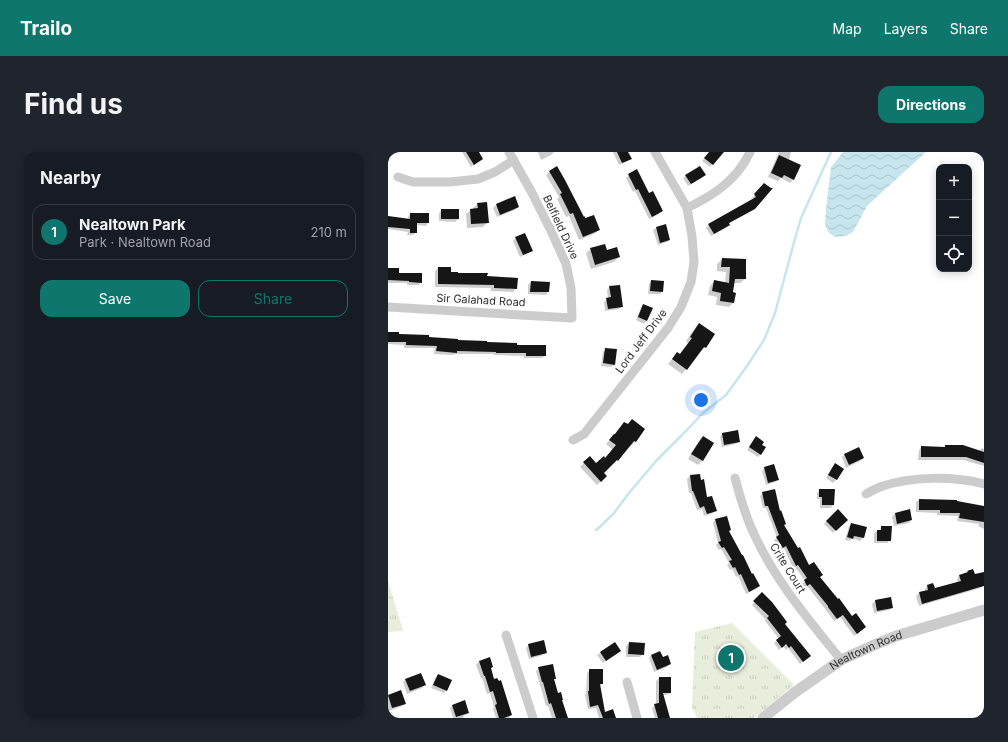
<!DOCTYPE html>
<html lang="en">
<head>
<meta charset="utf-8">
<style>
  :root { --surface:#171b24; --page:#20242c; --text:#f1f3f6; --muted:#9ea1a6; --line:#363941; --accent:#0f766e }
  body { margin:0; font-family:Inter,sans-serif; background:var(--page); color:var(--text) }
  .controls { position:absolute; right:12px; top:12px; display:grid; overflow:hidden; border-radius:8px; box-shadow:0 2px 10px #0003 }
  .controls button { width:36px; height:36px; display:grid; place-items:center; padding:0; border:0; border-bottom:1px solid var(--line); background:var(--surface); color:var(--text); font:20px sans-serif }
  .you { position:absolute; left:313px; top:248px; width:14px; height:14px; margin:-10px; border:3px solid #fff; border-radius:50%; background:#1a73e8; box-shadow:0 0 0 6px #1a73e833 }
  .badge { display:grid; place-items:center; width:26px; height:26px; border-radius:50%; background:var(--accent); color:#fff; font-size:13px; font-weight:700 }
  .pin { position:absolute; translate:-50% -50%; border:2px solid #fff; box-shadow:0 1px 4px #0006 }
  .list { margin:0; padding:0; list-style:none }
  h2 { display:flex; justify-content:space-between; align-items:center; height:52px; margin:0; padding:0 16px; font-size:17px }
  h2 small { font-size:13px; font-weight:400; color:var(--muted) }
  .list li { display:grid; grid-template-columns:26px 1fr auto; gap:12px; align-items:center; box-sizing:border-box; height:56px; margin:0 8px 8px; padding:0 8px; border:1px solid var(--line); border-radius:12px }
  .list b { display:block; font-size:15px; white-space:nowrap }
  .list p { margin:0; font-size:13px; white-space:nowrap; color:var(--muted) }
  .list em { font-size:13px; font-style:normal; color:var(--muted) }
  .actions { display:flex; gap:8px; padding:12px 16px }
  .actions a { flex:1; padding:9px 0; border:1px solid var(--accent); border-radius:12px; text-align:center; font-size:14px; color:var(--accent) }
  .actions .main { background:var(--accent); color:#fff }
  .icon { flex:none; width:22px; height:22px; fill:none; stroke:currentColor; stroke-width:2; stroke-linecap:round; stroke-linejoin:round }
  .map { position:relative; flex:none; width:596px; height:566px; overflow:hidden; border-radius:12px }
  header { display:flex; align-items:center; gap:24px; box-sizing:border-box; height:56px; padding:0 20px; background:var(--accent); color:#fff }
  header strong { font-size:19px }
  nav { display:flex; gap:22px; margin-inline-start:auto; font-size:14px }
  .intro { display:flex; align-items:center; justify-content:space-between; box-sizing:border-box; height:96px; padding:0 24px }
  h1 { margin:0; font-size:28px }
  .button { padding:10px 18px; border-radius:12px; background:var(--accent); color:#fff; font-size:14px; font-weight:700 }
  main { display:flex; gap:24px; padding:0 24px }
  aside { flex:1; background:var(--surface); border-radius:12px; box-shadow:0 2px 10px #0003 }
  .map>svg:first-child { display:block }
  .park { fill:url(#park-tufts) }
  .water { fill:url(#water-waves) }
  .shadow { fill:#0003 }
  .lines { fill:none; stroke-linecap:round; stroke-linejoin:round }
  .stream { stroke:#c7e5ed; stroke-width:2.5 }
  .building { fill:#161616 }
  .minor { stroke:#ccc; stroke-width:9 }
  .tertiary { stroke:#ccc; stroke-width:11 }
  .labels { text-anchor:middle; stroke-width:4; stroke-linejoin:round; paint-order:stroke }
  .street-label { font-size:11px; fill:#2f2f2f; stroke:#fff }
</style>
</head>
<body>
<header>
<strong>Trailo</strong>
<nav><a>Map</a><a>Layers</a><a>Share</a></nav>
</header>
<div class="intro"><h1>Find us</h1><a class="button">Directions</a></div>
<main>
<aside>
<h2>Nearby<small></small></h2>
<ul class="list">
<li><span class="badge">1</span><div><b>Nealtown Park</b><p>Park · Nealtown Road</p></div><em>210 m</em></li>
</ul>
<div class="actions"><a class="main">Save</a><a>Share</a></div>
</aside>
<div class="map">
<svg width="596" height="566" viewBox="0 0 596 566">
  <defs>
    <pattern id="park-tufts" width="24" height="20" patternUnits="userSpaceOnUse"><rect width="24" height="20" fill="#e8eddc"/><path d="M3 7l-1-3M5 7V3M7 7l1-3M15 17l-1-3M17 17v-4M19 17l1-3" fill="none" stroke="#c7ccbd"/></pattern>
    <pattern id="water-waves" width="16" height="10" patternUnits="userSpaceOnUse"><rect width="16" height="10" fill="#c7e5ed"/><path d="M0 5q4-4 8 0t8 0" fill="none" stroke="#abc5cc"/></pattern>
  </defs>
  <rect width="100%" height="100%" fill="#fff"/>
  <g class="park">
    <polygon points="0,429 15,479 0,480"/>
    <polygon points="344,471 406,533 366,566 309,566 304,555 307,480"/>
  </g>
  <polygon class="water" points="455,0 538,0 479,54 465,80 458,84 447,85 440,80 437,72 438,57 443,15"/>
  <g class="shadow">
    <polygon points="74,0 90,0 91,9 83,15"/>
    <polygon points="150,0 166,0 163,3 153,8"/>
    <polygon points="225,0 239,0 242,6 240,9 231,13"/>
    <polygon points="322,0 334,0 322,15 314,9"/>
    <polygon points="391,0 403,0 401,8 406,27 402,31 393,26 390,29 380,25"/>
    <polygon points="162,20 197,68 211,77 208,81 191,88 181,64 178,65 169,47 171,45 158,23"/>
    <polygon points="241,23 261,42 274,59 271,62 261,67 247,39 245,40 238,26"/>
    <polygon points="316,23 314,26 300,34 295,26 298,24"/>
    <polygon points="373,35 366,56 363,59 340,72 341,73 338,76 323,84 318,76 321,73 366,47 364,46"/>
    <polygon points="126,46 130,55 127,58 109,65 105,56 108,53"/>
    <polygon points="90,52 100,70 95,75 79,76 78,62 83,58 85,58 85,56"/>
    <polygon points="54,58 70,67 67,70 51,69 51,61"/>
    <polygon points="22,62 40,71 38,74 28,73 28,80 25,83 19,83 20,80 0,77 0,65 20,68 20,65"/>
    <polygon points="268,76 281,87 279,90 270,93 265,78"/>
    <polygon points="128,86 144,98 141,101 132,105 125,89"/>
    <polygon points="203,97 218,99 231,105 226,110 203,117 198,101"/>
    <polygon points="334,107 357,127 352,131 345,131 344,141 345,151 341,155 328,153 329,145 320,143 322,134 326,129 337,131 338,120 329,119 329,112"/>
    <polygon points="50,116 62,121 98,125 128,136 125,140 103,139 103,136 47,135 47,119"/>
    <polygon points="0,117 10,122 33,130 31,133 19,133 19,131 0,131"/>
    <polygon points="263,129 274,139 272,142 260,142 261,132"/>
    <polygon points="143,130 160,140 158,143 140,142 140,133"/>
    <polygon points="222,135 234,154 231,157 217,159 216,150 220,147 219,138"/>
    <polygon points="255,153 258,169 256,172 248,168 253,156"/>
    <polygon points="311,172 317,195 313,199 312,199 298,217 294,222 280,212 289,201 291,203 300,191 298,189 307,176"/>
    <polygon points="0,181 10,183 128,194 157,204 154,206 136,206 136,204 106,203 106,202 67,202 65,203 46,202 47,196 16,196 16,193 0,192"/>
    <polygon points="218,197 226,212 223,215 213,214 215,200"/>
    <polygon points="236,271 256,277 247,290 243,294 242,293 214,321 218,324 209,333 192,315 202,305 208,313 217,307 225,298 218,292"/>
    <polygon points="334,282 351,290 348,292 334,295 332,285"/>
    <polygon points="315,285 325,292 314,309 310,313 300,307 310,290"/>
    <polygon points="368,285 373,293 373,302 370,305 359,298"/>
    <polygon points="557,294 591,299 594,296 596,297 596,314 575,308 530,308 531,298 533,295 555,296"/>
    <polygon points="456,303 475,306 472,309 458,316 454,305"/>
    <polygon points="386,313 390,327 387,330 378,333 374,319 376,316"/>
    <polygon points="447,313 454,317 448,328 445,331 438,326 444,315"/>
    <polygon points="311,323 318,347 328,358 325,361 316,364 314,357 309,358 303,341 301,341 299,327 302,324"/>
    <polygon points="432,338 445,353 443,356 432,356 432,347 429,347 429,341"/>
    <polygon points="375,341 396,373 421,415 431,425 474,478 466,484 452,465 446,469 438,458 419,434 416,436 414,432 417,429 407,415 405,416 396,396 392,398 386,388 389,386 378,356 375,356 372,344"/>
    <polygon points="531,348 596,361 596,377 590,374 591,372 569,369 570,364 549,363 549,361 528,360 528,350"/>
    <polygon points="450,358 458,368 445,381 436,372"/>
    <polygon points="521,359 523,368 521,371 506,374 504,365 507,362"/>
    <polygon points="338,365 340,379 363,423 371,434 368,437 358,442 350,424 348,425 344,417 342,418 339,413 341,411 333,397 331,398 328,393 330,391 325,371 327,368"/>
    <polygon points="464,372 478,376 475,386 472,389 464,386 462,389 457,388 461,375"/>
    <polygon points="493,375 502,388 499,391 486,391 486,381 489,379 491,379"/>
    <polygon points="585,418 586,423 596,421 596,433 580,437 581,438 596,435 531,454 528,444 531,441 537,439 537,437 540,434 546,438 570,431 569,427 571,424"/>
    <polygon points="374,442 396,472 419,506 412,512 400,496 398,498 395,494 391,498 386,491 391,487 377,469 378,468 364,453"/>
    <polygon points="487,449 504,456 501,458 486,461 484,452"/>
    <polygon points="227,491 232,499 215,511 209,503"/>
    <polygon points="241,491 255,502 252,505 238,505 238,494"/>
    <polygon points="141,493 158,500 155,503 141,507 138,496"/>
    <polygon points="264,503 282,512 279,515 266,520 261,506"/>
    <polygon points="101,506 104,515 102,517 105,528 123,563 121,566 108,566 105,557 106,555 102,541 99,542 94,526 93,526 88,513 91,510"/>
    <polygon points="151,516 167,526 165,528 179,566 164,566 160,554 158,554 148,519"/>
    <polygon points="202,518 214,532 212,534 216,561 227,566 211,566 208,556 200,557 197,543 198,542 199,521"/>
    <polygon points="50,523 58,538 56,541 43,536 47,526"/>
    <polygon points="271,526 282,540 279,543 274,543 281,566 267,566 264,556 268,553 268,529"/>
    <polygon points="18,527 37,533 34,536 19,542 15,530"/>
    <polygon points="12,540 17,551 14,554 1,559 0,555 0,544"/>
    <polygon points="65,553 80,561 75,564 76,566 65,566 62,556"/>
  </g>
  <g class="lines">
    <polyline class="stream" points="208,378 215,372 226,361 241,341 268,309 294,283 315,261 338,243 359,214 376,188 387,161 405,94 413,66 443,0"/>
  </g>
  <g class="building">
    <polygon points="78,0 91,0 95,7 86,13"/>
    <polygon points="229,0 240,0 244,7 234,11"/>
    <polygon points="321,0 336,0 325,13 316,6"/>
    <polygon points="391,3 413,13 406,28 396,23 394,26 383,21"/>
    <polygon points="169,14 177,28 196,65 197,64 197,66 206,63 212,78 195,85 185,61 182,62 172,42 174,41 161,19"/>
    <polygon points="312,14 318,23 303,32 297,23"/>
    <polygon points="249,17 261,41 265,39 275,59 264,65 250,37 248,38 240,22"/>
    <polygon points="376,31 383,36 385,36 367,57 341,71 342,73 326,82 320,72 368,45 366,42"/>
    <polygon points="127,44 131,55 112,63 108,52"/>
    <polygon points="99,50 101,71 83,72 82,57 90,56 89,51"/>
    <rect x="53" y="57" width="18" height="10"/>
    <polygon points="22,61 41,61 41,71 29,71 29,81 22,81 22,77 0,75 0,64 22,67"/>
    <polygon points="278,72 282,88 272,91 268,75"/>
    <polygon points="137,81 145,99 135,103 127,85"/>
    <polygon points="217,92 219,98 229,95 232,105 207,113 202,96"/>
    <polygon points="334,106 358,107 358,127 347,127 345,140 348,141 346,151 332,149 333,141 324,139 326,128 341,131 342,115 333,115"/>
    <polygon points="50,115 63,115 63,120 70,120 70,121 100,121 99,124 130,126 129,137 106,136 106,133 50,132"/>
    <polygon points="0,116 11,116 11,121 34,121 34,131 21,130 21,129 0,128"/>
    <polygon points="263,128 276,129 275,140 262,139"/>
    <polygon points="143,129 162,130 161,140 142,140"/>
    <polygon points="232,133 235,155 220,157 218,146 223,145 221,134"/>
    <polygon points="255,152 265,156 259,169 250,165"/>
    <polygon points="311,171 327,182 318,196 316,195 299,218 284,207 289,200 292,202 304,186 302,185"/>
    <polygon points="0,180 11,180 11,182 41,183 41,185 70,187 70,188 99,189 99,190 129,191 129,193 158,193 158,204 138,204 138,201 108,201 108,200 69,199 69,201 48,199 49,194 18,193 18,190 0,190"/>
    <polygon points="217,196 229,197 227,213 215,211"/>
    <polygon points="244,267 257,277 248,290 246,289 230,309 229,308 216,321 219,324 213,330 195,310 202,304 208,311 216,304 217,306 228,293 221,288 226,282 227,282 236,270 240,272"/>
    <polygon points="350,278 352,290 336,293 334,281"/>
    <polygon points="315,284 326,291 315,309 303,302"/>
    <polygon points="368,284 376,290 374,293 378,295 373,303 361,295"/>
    <polygon points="557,293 575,293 596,300 596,311 578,305 533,305 533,294 557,295"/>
    <polygon points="471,295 476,306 461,313 456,302"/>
    <polygon points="447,311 456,317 449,328 440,323"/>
    <polygon points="386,312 391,328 380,331 376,315"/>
    <polygon points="312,322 313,328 316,327 319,345 324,344 329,359 319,362 316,354 312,356 305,339 304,339 302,323"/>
    <polygon points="387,337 392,359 393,358 398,372 396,373 410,396 412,395 421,413 426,410 435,423 432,425 450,447 451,446 464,464 468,461 478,475 469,482 455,463 449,467 440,455 440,454 422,432 419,434 416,428 419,426 410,413 408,414 398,394 395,396 388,385 391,383 380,354 377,354 374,340"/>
    <polygon points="431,337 447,337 446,353 434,353 434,345 431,345"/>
    <polygon points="531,347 569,348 569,349 596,354 596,370 571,366 572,361 552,361 552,358 531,358"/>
    <polygon points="450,357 460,368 448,379 438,369"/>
    <polygon points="522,357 524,368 509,372 507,361"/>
    <polygon points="339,364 343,378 341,379 354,403 355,403 364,422 365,421 372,434 361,440 353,422 351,423 347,415 345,416 341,409 344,408 336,395 334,396 330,390 333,389 327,367"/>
    <polygon points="463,371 479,375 476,386 466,384 465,387 459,385"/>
    <polygon points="493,374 504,374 503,389 489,389 489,378 493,378"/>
    <polygon points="585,417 587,422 596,420 596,434 534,452 531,440 540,438 539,433 545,431 547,436 573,429 571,423 580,420 579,419"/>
    <polygon points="374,440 384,450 399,470 397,472 423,504 415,510 403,494 401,496 398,492 394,496 388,488 393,484 379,466 381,464 365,449"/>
    <polygon points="503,445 505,456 489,459 487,448"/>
    <polygon points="156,488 159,501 143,505 140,492"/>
    <polygon points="227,490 233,499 218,509 212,500"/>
    <polygon points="241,490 257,491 256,503 240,502"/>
    <polygon points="272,499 275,505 280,503 283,512 269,518 263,503"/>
    <polygon points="102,505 105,515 103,516 106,527 109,526 111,529 113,528 124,563 116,566 111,566 107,553 109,552 105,539 102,540 97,524 96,524 91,509"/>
    <polygon points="165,512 168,527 166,527 170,541 173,540 175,548 174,548 180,566 168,566 163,551 161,552 155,530 154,530 150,515"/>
    <polygon points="201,517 215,517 215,532 212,532 217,560 225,557 228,566 215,566 210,553 202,555 200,539 201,539"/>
    <polygon points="33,521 38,533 22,539 17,527"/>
    <polygon points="50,522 64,528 59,539 45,533"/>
    <polygon points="271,525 283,525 283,541 275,541 282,566 270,566 266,552 271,551"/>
    <polygon points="13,538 18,552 4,556 0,543"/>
    <polygon points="77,548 81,561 68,565 64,553"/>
  </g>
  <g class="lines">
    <g class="minor">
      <polyline points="10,25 25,30 62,30 90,27 107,20 126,8"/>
      <path d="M 299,56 C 326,43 349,28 362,0"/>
      <polyline points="0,155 184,166 183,136 178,112 164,81 143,39 121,0"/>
      <polyline points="185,288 196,282 280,176 293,155 303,130 306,110 304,84 299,56 267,0"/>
      <path d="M 347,326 C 352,345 358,366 367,384 C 388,430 422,469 453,508"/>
      <path d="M 478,342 C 483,339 488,337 492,335 C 522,324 566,324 596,332"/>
      <polyline points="118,483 145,566"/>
      <polyline points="239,530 249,566"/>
    </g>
    <path class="tertiary" id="s1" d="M 375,566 L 406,541 L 453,508 L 486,493 L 508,484 L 596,458"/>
  </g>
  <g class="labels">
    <g class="street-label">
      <text transform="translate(173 75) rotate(65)" y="4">Belfield Drive</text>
      <text transform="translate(93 148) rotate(3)" y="4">Sir Galahad Road</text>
      <text transform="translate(253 189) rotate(-53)" y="4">Lord Jeff Drive</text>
      <text transform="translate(400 416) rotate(58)" y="4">Crite Court</text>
      <text dy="4" stroke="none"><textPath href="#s1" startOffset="124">Nealtown Road</textPath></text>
    </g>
  </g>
</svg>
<div class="controls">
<button>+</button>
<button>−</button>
<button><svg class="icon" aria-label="locate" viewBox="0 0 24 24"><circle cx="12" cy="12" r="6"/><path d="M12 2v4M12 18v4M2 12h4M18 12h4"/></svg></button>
</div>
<div class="you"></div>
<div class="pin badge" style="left:343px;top:506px">1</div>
</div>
</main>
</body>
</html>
